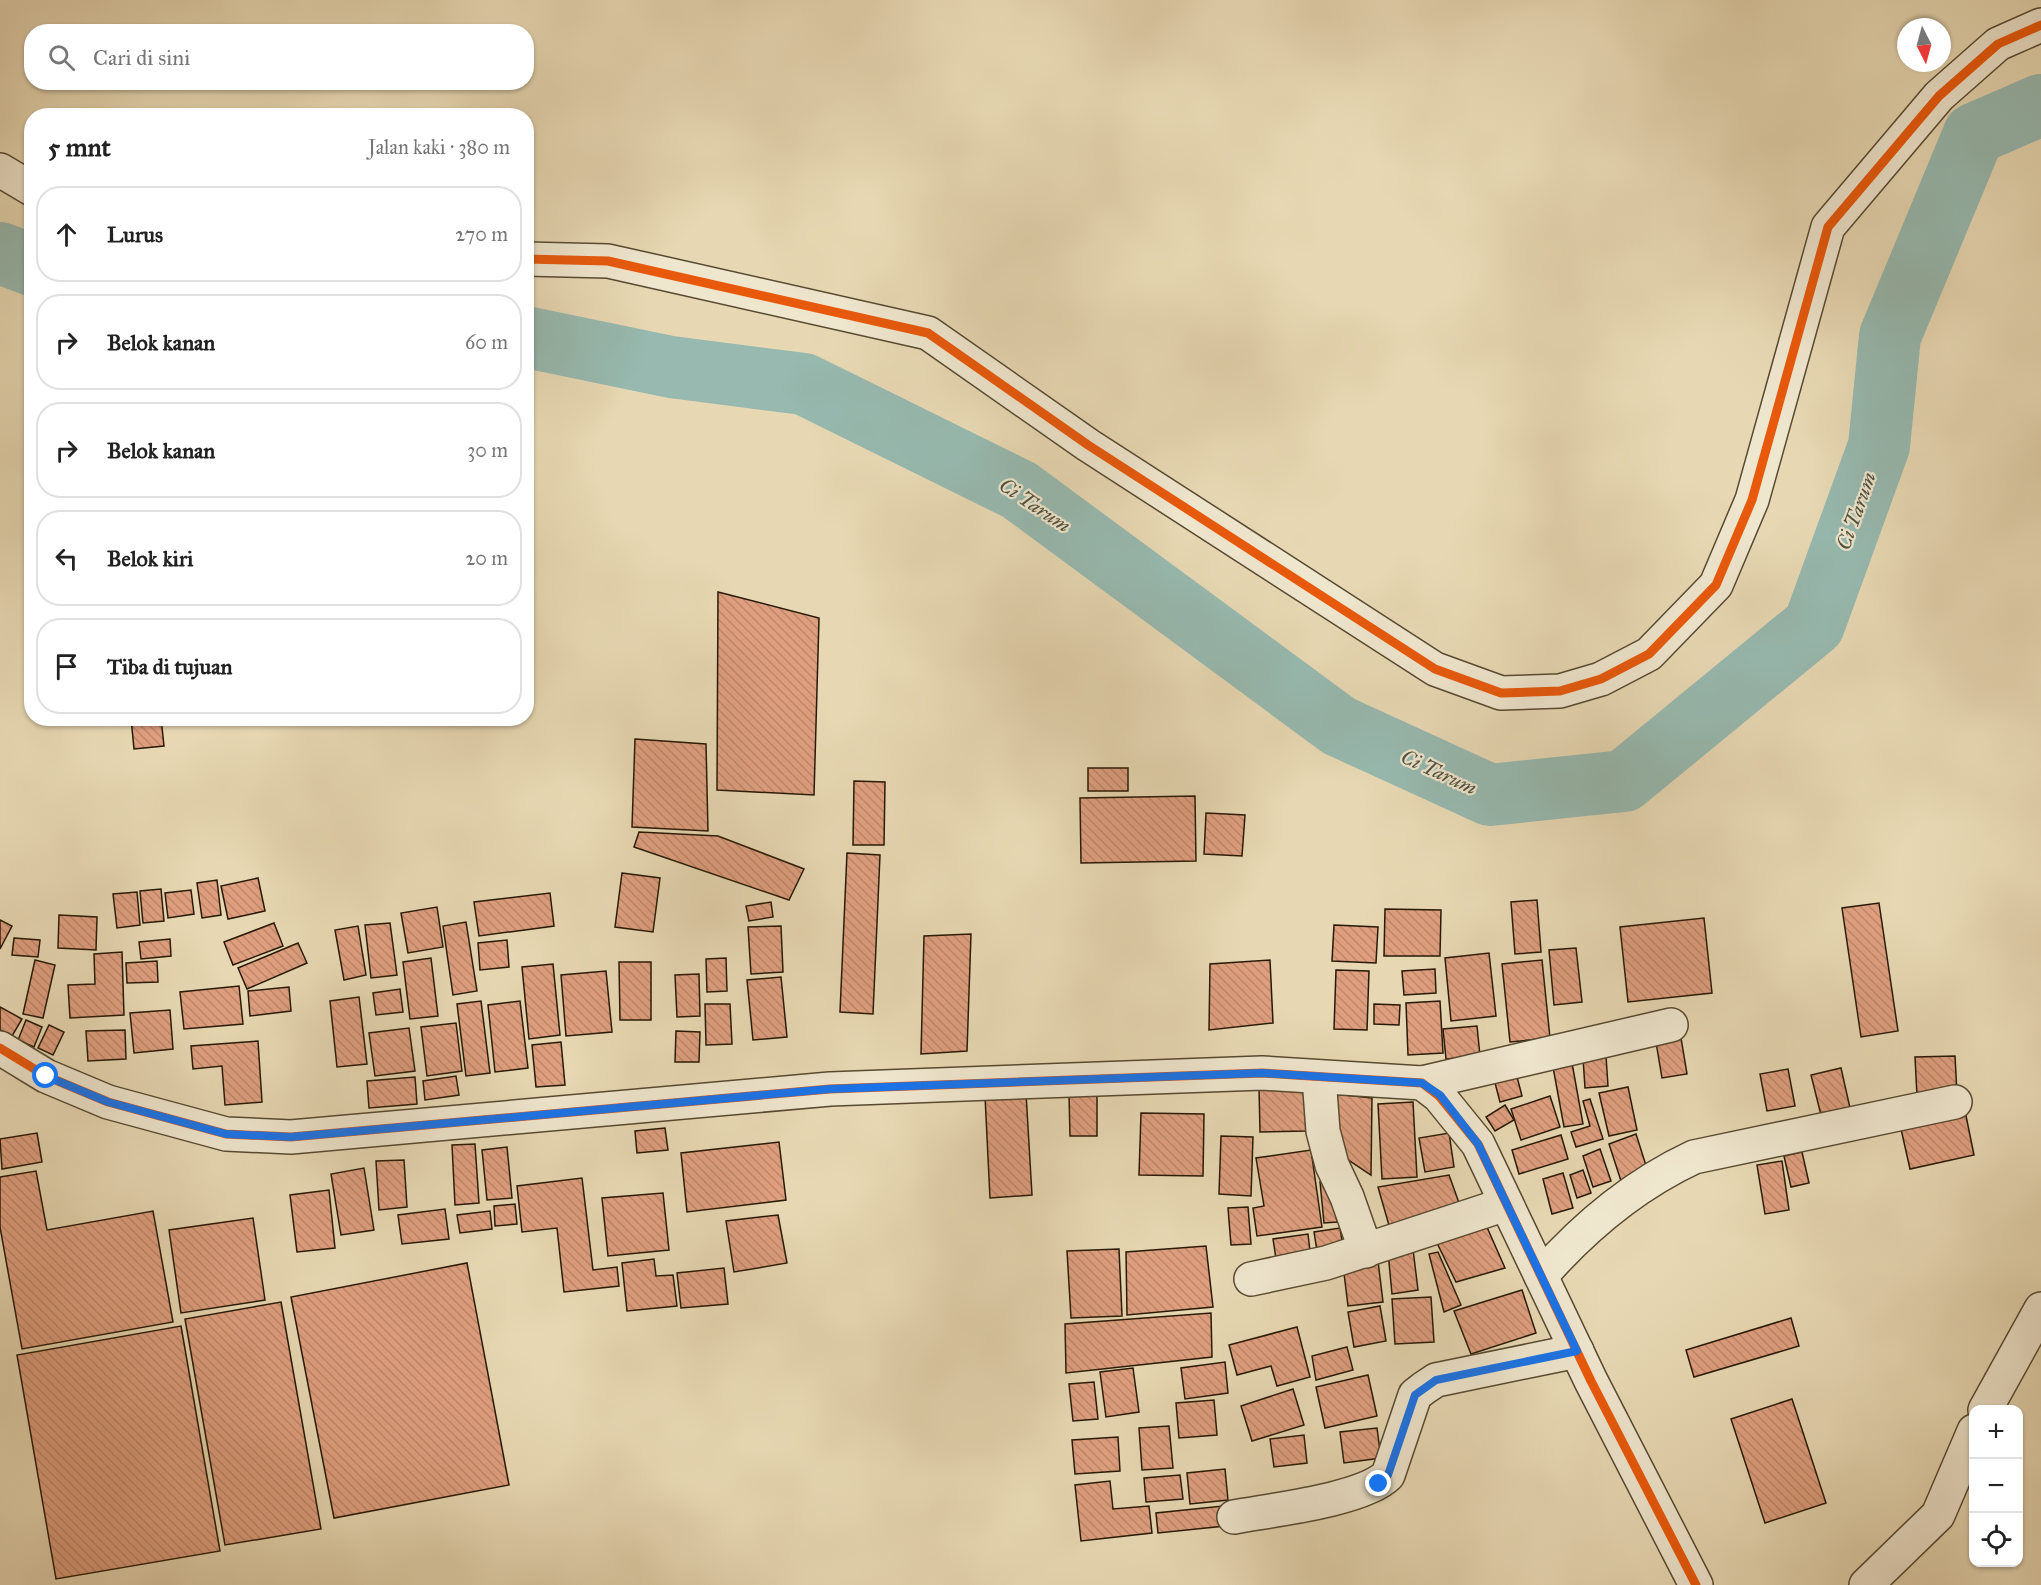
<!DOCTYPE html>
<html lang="id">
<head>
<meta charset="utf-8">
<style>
  :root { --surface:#fff; --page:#f2f2f2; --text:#222; --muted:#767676; --line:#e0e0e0 }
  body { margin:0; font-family:"IM FELL Great Primer",serif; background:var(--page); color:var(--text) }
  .controls { position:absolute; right:18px; bottom:18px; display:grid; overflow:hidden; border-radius:12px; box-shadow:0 2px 4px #0004 }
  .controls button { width:54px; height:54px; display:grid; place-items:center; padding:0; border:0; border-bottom:2px solid var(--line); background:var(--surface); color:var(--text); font:30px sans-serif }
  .compass { position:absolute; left:1897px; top:18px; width:54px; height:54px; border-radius:50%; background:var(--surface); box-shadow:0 2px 4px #0004; rotate:174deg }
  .stop { position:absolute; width:18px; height:18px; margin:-14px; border:4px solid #1a73e8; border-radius:50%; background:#fff }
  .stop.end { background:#1a73e8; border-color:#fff; box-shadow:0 2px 6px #0008 }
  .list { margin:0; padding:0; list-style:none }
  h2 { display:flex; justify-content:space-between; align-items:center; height:78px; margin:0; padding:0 24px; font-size:26px }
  h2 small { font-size:20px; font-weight:400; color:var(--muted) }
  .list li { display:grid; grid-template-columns:39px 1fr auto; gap:18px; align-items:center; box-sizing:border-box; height:96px; margin:0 12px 12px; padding:0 12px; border:2px solid var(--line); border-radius:24px }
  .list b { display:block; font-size:22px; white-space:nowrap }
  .list em { font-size:20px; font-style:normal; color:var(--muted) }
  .icon { flex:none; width:33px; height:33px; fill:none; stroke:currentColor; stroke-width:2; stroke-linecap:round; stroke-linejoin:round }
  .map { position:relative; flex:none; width:2041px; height:1585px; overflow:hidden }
  .search { position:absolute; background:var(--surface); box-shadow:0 2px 4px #0004; left:24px; top:24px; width:510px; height:66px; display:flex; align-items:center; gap:15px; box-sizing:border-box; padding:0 21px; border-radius:24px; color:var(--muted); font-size:22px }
  .panel { position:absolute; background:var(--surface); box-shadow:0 2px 4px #0004; left:24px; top:108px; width:510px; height:618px; border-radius:24px }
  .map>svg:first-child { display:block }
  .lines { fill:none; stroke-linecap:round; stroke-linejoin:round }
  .river { stroke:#97b9af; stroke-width:62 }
  .building { fill:url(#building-back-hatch); stroke:#271905; stroke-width:1.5 }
  .minor-casing { stroke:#574930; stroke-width:36 }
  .minor { stroke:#efe6ce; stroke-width:33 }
  .cycleway-casing { stroke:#efe6ce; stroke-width:13 }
  .cycleway { stroke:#e8590c; stroke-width:9 }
  .route { stroke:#1a73e8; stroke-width:8 }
  .labels { text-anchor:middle; stroke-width:4.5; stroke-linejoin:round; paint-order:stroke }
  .water-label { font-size:20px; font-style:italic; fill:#4e5140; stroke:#efe6ce }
</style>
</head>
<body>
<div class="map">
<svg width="2041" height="1585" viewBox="0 0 2041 1585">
  <defs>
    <pattern id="building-back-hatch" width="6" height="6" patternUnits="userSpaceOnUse" patternTransform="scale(1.5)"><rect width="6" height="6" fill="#df9f7f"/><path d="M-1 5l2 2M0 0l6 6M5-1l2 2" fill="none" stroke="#bf886c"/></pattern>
  </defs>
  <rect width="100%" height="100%" fill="#e7d8b3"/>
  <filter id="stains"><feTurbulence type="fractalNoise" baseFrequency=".00333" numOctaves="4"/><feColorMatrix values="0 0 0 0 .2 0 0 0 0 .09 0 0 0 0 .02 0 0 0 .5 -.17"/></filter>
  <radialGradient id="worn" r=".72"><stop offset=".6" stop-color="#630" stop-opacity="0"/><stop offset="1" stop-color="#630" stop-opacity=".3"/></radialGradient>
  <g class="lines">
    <g class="river">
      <polyline points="0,253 32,265"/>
      <polyline points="526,337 671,367 804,384 1019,490 1339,726 1490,795 1624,781 1814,625 1879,446 1890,336 1974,134 2041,105"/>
    </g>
  </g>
  <g class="building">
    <polygon points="718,592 819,618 814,795 717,790"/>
    <polygon points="131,718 161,718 164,746 134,749"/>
    <polygon points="635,739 706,744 708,831 632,827"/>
    <rect x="1088" y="768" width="40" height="23"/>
    <polygon points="854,781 885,782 884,845 853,845"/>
    <polygon points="1195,796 1196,861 1081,863 1080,798"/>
    <polygon points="1206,813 1245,815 1242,856 1204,854"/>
    <polygon points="639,832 718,836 804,869 789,900 634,847"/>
    <polygon points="847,853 880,855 873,1014 840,1012"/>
    <polygon points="622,873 660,878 653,932 615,927"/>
    <polygon points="258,878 265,911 228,919 221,886"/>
    <polygon points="217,880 221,915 202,918 197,883"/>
    <polygon points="161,889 164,921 143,923 140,891"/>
    <polygon points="191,890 194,914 168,918 165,893"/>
    <polygon points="137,892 140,925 117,928 113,894"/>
    <polygon points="550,893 554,926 479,936 474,902"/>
    <polygon points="1537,900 1541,952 1515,954 1511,902"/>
    <polygon points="771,902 773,917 749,921 746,906"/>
    <polygon points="1879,903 1898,1031 1861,1037 1842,908"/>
    <polygon points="437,907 443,947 408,953 401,913"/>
    <polygon points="1385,909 1441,910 1440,956 1384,956"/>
    <polygon points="59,915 97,917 96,950 58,948"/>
    <polygon points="1704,918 1712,993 1628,1002 1620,927"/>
    <polygon points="0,920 12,926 0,949"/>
    <polygon points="466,922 477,991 453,995 443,926"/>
    <polygon points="274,923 283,946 233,965 224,942"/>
    <polygon points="390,923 397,975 371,978 365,925"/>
    <polygon points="1334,925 1378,927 1376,963 1332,961"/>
    <polygon points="358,926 366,975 344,980 335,930"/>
    <polygon points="781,926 783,972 751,974 748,927"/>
    <polygon points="971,934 967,1051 921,1054 924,936"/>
    <polygon points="14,938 40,940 38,957 12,955"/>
    <polygon points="170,939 171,956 141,959 139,942"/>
    <polygon points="507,940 509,967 480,970 478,943"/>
    <polygon points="298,943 307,963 247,989 238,968"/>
    <polygon points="1576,948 1582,1002 1554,1005 1549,950"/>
    <polygon points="122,952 124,1015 70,1018 68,985 95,984 94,954"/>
    <polygon points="1489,953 1496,1016 1451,1021 1445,958"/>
    <polygon points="431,958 438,1016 410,1019 403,962"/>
    <polygon points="726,958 727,991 707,992 706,959"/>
    <polygon points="35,960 55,965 43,1018 23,1014"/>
    <polygon points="1270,960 1273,1023 1209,1030 1210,964"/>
    <polygon points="1542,960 1550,1038 1510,1042 1502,964"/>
    <polygon points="157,961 158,982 127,983 126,963"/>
    <polygon points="619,962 651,962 651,1020 620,1020"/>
    <polygon points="553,964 560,1035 529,1039 522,967"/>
    <polygon points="1435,969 1436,993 1404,995 1402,971"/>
    <polygon points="1336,970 1369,971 1367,1030 1334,1029"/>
    <polygon points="606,971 612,1032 566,1036 561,975"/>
    <polygon points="699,974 700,1016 677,1017 675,975"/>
    <polygon points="781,977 787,1037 753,1040 747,980"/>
    <polygon points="239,986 243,1024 184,1029 180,992"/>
    <polygon points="289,987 291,1011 250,1016 248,991"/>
    <polygon points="400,989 403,1012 376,1015 373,993"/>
    <polygon points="359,997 367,1064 337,1067 330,1001"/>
    <polygon points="481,1001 490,1073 466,1076 457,1004"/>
    <polygon points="520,1001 528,1068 495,1072 488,1005"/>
    <polygon points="1440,1001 1443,1053 1408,1055 1406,1003"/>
    <polygon points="705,1004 730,1004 732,1044 706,1045"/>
    <polygon points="1374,1004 1400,1005 1399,1025 1374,1024"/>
    <polygon points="0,1007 22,1019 12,1036 0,1030"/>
    <polygon points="170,1010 173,1049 134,1053 130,1013"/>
    <polygon points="26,1020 42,1027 34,1047 18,1040"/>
    <polygon points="456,1023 462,1071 427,1076 421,1027"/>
    <polygon points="49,1025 64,1032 53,1055 38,1048"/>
    <polygon points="1477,1026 1480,1056 1446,1059 1443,1029"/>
    <polygon points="409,1028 415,1071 375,1076 369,1033"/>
    <polygon points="125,1030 126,1059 88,1061 86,1031"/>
    <polygon points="676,1031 700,1032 699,1062 675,1062"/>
    <polygon points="1680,1032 1687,1074 1662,1078 1655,1036"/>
    <polygon points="258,1041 262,1102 225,1105 222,1066 193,1069 191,1046"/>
    <polygon points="561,1042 565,1085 536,1087 532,1045"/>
    <polygon points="1606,1056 1608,1086 1585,1088 1583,1058"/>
    <polygon points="1955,1056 1957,1094 1917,1096 1915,1057"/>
    <polygon points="1572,1063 1583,1124 1564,1127 1553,1067"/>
    <polygon points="1841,1068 1850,1108 1821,1115 1811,1075"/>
    <polygon points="1788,1069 1795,1106 1767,1111 1760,1074"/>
    <polygon points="1516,1073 1522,1096 1500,1102 1494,1079"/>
    <polygon points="456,1076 459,1095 425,1100 423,1081"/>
    <polygon points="415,1077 417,1104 369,1108 367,1081"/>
    <polygon points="1305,1087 1306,1131 1260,1132 1259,1088"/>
    <polygon points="1628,1087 1637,1130 1609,1136 1599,1093"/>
    <polygon points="1026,1093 1032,1195 990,1198 985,1096"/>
    <polygon points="1069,1094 1097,1094 1097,1136 1070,1136"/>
    <polygon points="1336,1094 1372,1098 1371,1175 1341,1155"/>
    <polygon points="1550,1096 1560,1127 1521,1140 1511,1109"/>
    <polygon points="1590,1099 1603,1139 1576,1147 1571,1132 1590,1126 1583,1101"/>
    <polygon points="1413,1102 1417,1177 1382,1179 1378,1104"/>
    <polygon points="1505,1105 1514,1120 1495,1131 1486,1117"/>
    <polygon points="1964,1106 1974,1155 1910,1169 1899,1120"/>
    <polygon points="1141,1113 1204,1114 1203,1176 1139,1175"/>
    <polygon points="665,1128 668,1150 637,1153 635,1131"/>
    <polygon points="37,1133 42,1162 2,1169 0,1139"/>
    <polygon points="1449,1133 1454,1167 1425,1172 1419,1138"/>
    <polygon points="1636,1134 1649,1175 1622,1184 1609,1144"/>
    <polygon points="1561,1135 1568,1159 1519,1174 1512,1150"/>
    <polygon points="1221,1136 1253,1137 1251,1196 1219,1194"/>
    <polygon points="779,1142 786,1200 687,1212 681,1153"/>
    <polygon points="475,1144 479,1203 455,1205 452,1145"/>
    <polygon points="507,1147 512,1198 487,1200 482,1150"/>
    <polygon points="1600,1149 1611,1181 1593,1187 1583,1156"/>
    <polygon points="1311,1150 1322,1227 1257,1236 1253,1208 1264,1206 1256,1158"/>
    <polygon points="1802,1152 1809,1183 1791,1187 1784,1156"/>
    <polygon points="404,1160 407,1207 379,1210 376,1161"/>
    <polygon points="1782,1161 1789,1210 1765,1214 1757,1165"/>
    <polygon points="364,1168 374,1230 341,1235 331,1174"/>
    <polygon points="1583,1170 1591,1193 1577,1198 1570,1175"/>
    <polygon points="36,1171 47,1230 153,1211 173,1322 22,1349 0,1227 0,1177"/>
    <polygon points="1563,1173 1573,1208 1552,1214 1543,1179"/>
    <polygon points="1449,1175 1463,1214 1390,1229 1378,1187"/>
    <polygon points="582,1178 593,1270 617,1267 619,1286 564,1292 557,1228 522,1232 517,1186"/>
    <polygon points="1333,1181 1337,1222 1324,1223 1320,1182"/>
    <polygon points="329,1190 335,1248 297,1252 290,1195"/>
    <polygon points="663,1193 669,1250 608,1256 602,1198"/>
    <polygon points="515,1204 517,1224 495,1226 494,1206"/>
    <polygon points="1248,1207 1251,1244 1231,1245 1228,1208"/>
    <polygon points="445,1209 449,1239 402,1244 398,1215"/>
    <polygon points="490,1211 492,1229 460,1233 457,1215"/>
    <polygon points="778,1215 787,1263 734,1272 726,1221"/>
    <polygon points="253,1218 265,1300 181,1313 169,1230"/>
    <polygon points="1486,1225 1505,1268 1456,1282 1436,1241"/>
    <polygon points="1340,1228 1344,1254 1318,1257 1314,1232"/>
    <polygon points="1308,1234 1311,1260 1277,1265 1273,1239"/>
    <polygon points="1206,1246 1213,1307 1127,1315 1126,1252"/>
    <polygon points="1119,1249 1122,1316 1071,1318 1067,1251"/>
    <polygon points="1413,1249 1418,1290 1392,1294 1388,1252"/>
    <polygon points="1438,1252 1461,1305 1444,1312 1429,1254"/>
    <polygon points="654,1259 656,1276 673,1275 677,1306 627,1311 622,1263"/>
    <polygon points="1378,1261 1383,1302 1348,1306 1343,1265"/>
    <polygon points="467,1263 509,1485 334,1518 291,1297"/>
    <polygon points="724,1268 728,1304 681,1308 677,1273"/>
    <polygon points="1522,1290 1536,1333 1471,1354 1454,1311"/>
    <polygon points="1431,1297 1434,1342 1395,1344 1392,1299"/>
    <polygon points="281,1302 321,1529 225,1545 185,1319"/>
    <polygon points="1380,1306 1386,1341 1354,1347 1348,1312"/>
    <polygon points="1211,1313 1212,1357 1066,1373 1065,1324"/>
    <polygon points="1791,1318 1799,1346 1694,1377 1686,1350"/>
    <polygon points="181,1326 220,1551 56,1579 17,1355"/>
    <polygon points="1297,1327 1310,1377 1277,1386 1271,1366 1237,1375 1229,1345"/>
    <polygon points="1347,1347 1353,1370 1316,1380 1312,1356"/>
    <polygon points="1225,1362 1228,1393 1185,1399 1181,1368"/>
    <polygon points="1133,1368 1139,1412 1106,1417 1100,1372"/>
    <polygon points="1368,1375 1377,1416 1325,1428 1316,1387"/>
    <polygon points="1094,1382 1098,1419 1073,1421 1069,1384"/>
    <polygon points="1293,1389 1304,1425 1252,1441 1241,1406"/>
    <polygon points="1792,1399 1826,1503 1765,1523 1731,1419"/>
    <polygon points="1214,1400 1217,1435 1179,1438 1176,1403"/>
    <polygon points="1169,1426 1173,1468 1142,1470 1139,1428"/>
    <polygon points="1377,1428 1381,1458 1344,1463 1340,1432"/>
    <polygon points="1304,1435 1307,1463 1274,1467 1270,1439"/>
    <polygon points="1118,1437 1120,1471 1075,1474 1072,1440"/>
    <polygon points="1225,1469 1228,1500 1190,1504 1187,1473"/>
    <polygon points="1180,1475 1183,1499 1146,1502 1144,1478"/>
    <polygon points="1110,1481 1113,1509 1149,1506 1152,1533 1081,1541 1075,1485"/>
    <polygon points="1223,1506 1225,1526 1158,1533 1156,1513"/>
  </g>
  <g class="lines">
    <g class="minor-casing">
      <g id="minor">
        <polyline points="0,170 32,189"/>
        <polyline points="526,259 608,261 928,333 1088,445 1435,669 1501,693 1560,691 1601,679 1649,654 1716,585 1752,500 1828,227 1939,96 1998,44 2041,25"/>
        <polyline points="0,1048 46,1076 108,1102 226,1134 291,1137 830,1089 1262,1073 1422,1083 1439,1096 1478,1144 1591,1381 1696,1585"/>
        <polyline points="1319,1077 1323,1131 1332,1165 1347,1197 1366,1251"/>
        <polyline points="1422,1083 1671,1025"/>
        <path d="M 1541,1276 C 1584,1227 1634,1185 1694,1157 L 1955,1102"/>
        <polyline points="1251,1279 1326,1263 1506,1204"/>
        <polyline points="1985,1410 2041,1309"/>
        <path d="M 1234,1517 C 1271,1510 1363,1500 1388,1475 L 1415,1395 L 1424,1388 L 1436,1380 L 1577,1351"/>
        <polyline points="1866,1585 1938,1515 1974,1431"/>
      </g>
    </g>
    <use href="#minor" class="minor"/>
    <g class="cycleway-casing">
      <g id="cycleway">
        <polyline points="526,259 608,261 928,333 1088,445 1435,669 1501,693 1560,691 1601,679 1649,654 1716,585 1752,500 1828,227 1939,96 1998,44 2041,25"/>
        <polyline points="0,1048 46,1076 108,1102 226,1134 291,1137 830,1089 1262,1073 1422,1083 1439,1096 1478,1144 1591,1381 1696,1585"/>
      </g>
    </g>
    <use href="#cycleway" class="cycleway"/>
  </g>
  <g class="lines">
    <polyline class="route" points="46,1076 108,1102 226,1134 291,1137 830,1089 1262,1073 1422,1083 1440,1095 1478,1144 1577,1351 1436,1380 1415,1395 1388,1475 1379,1484"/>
  </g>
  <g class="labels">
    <g class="water-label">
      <text transform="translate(1035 505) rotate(34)" y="7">Ci Tarum</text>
      <text transform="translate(1856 511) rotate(-70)" y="7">Ci Tarum</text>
      <text transform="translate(1439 772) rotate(25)" y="7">Ci Tarum</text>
    </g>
  </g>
  <rect width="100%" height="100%" filter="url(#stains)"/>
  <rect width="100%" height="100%" fill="url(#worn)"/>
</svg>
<div class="controls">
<button>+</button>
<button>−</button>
<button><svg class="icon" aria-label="locate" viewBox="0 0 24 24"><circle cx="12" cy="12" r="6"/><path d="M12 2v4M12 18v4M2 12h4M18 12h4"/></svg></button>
</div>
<svg class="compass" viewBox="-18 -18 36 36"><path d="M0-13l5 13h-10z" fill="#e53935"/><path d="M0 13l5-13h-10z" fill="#767676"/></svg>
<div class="stop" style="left:46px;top:1076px"></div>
<div class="stop end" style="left:1379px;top:1484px"></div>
<div class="search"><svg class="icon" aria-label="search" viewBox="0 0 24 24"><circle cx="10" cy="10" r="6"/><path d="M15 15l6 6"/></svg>Cari di sini</div>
<section class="panel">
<h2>5 mnt<small>Jalan kaki · 380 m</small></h2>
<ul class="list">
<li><svg class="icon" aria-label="ahead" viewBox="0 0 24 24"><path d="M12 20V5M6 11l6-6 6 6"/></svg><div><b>Lurus</b></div><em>270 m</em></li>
<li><svg class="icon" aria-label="right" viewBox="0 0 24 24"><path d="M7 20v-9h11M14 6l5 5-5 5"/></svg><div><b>Belok kanan</b></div><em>60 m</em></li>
<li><svg class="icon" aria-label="right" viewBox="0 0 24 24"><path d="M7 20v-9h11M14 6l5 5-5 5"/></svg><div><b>Belok kanan</b></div><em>30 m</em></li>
<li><svg class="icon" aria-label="left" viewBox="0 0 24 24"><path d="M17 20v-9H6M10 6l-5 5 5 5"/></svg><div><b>Belok kiri</b></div><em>20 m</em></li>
<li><svg class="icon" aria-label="arrive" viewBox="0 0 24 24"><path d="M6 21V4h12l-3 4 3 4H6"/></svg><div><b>Tiba di tujuan</b></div></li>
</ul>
</section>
</div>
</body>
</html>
